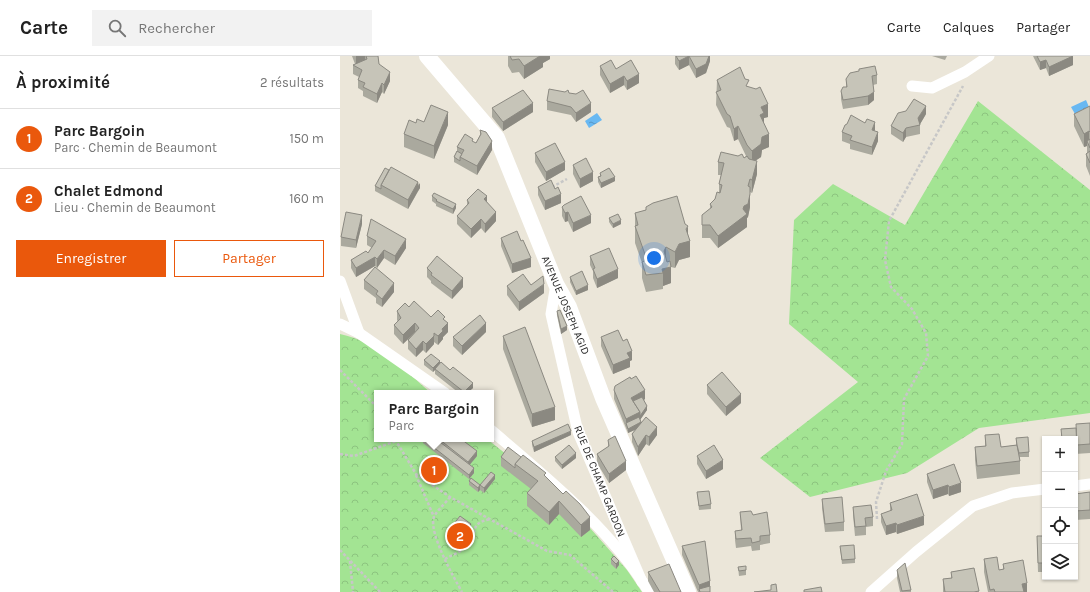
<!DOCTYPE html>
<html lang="fr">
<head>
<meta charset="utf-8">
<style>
  :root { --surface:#fff; --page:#f2f2f2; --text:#222; --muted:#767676; --line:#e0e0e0; --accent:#ea580c }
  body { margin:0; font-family:Karla,sans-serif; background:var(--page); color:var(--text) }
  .controls { position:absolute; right:12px; bottom:12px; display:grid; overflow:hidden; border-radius:0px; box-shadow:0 1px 3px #0004 }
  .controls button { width:36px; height:36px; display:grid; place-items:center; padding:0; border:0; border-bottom:1px solid var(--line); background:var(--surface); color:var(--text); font:20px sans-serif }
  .you { position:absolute; left:314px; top:202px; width:14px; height:14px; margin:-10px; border:3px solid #fff; border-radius:50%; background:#1a73e8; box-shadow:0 0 0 6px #1a73e833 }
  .badge { display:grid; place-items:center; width:26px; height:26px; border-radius:50%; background:var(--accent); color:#fff; font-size:13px; font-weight:700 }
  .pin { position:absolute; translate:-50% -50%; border:2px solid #fff; box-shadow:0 1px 4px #0006 }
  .popup { position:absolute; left:34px; top:334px; width:120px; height:52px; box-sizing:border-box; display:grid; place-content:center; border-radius:0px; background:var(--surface); filter:drop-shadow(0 1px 3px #0005); font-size:13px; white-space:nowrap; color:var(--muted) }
  .popup b { font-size:15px; color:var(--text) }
  .popup::after { content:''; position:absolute; left:50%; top:100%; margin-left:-8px; border:8px solid transparent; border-top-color:var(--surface) }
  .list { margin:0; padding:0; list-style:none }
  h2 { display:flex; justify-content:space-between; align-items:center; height:52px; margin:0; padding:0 16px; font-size:17px }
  h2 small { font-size:13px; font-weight:400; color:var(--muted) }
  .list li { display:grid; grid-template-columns:26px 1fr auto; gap:12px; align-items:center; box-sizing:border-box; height:60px; padding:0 16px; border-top:1px solid var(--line) }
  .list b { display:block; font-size:15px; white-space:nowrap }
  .list p { margin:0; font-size:13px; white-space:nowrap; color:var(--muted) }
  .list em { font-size:13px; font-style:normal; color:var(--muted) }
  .actions { display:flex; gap:8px; padding:12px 16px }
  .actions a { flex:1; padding:9px 0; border:1px solid var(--accent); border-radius:0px; text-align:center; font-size:14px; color:var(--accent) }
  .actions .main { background:var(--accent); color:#fff }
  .icon { flex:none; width:22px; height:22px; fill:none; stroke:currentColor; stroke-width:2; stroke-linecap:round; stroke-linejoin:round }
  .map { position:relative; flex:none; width:750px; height:536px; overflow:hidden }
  header { display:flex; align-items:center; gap:24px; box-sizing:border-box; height:56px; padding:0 20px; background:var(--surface); border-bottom:1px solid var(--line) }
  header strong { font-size:19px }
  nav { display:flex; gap:22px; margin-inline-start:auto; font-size:14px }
  .search { width:280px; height:36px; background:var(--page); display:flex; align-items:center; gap:10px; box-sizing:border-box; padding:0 14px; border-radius:0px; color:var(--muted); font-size:15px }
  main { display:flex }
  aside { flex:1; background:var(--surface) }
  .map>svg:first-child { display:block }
  .forest { fill:url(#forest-crowns) }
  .water { fill:url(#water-ripples) }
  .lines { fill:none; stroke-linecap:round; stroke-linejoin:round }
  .path { stroke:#c7c7c7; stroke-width:2.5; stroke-dasharray:3 2; stroke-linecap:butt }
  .minor { stroke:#fff; stroke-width:11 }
  .secondary { stroke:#fff; stroke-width:16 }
  .wall { fill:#aaa99e }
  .shaded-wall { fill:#8b8981 }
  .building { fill:#c6c4b8; stroke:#8b8981 }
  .labels { text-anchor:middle; stroke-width:3.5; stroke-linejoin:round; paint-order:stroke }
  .street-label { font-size:11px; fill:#282828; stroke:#fff }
</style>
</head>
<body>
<header>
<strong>Carte</strong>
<div class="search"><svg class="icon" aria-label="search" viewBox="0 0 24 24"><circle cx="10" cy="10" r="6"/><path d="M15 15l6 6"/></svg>Rechercher</div>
<nav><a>Carte</a><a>Calques</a><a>Partager</a></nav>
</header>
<main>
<aside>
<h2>À proximité<small>2 résultats</small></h2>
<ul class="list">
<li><span class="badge">1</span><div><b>Parc Bargoin</b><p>Parc · Chemin de Beaumont</p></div><em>150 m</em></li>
<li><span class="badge">2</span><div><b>Chalet Edmond</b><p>Lieu · Chemin de Beaumont</p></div><em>160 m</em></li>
</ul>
<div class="actions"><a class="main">Enregistrer</a><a>Partager</a></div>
</aside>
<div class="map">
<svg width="750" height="536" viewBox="0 0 750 536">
  <defs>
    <pattern id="forest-crowns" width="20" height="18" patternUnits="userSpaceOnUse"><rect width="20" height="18" fill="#a3e493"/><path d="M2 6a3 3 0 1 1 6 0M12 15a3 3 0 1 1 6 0" fill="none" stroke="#8cc47f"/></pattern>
    <pattern id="water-ripples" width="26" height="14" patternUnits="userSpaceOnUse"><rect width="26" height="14" fill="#68b8f2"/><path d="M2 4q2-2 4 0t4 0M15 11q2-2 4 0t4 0" fill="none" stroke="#5696c4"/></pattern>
  </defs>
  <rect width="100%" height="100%" fill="#ebe6d9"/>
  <g class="forest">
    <polygon points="638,45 750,134 750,357 639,372 567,417 470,441 420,402 518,326 449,268 454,164 493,128 565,169"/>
    <path d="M 0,278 C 37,286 64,313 91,337 L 37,337 L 37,383 L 147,383 L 228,447 L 287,514 L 302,536 L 0,536 Z"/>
  </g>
  <g class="water">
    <polygon points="746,44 749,51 735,58 731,51"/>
    <polygon points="257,57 262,64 249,72 245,65"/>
  </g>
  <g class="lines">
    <g class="path">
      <polyline points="212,131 227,123"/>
      <polyline points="0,314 37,351"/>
      <polyline points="55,383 76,418 110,441 207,495 230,499 273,536"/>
      <polyline points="0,398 14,400 56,385"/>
      <polyline points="76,419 94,461"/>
      <path d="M 110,441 C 106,447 97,454 94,461 C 88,476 114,522 122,536"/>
      <polyline points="537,463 536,446 546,415 562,388 564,343 588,300 586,277 572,253 551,231 545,204 549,165 623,30"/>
      <polyline points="0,494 40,536"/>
      <path d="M 105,503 C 112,499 121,496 127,490 C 139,476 128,468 150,463"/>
      <polyline points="10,505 13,536"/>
    </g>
    <g class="minor">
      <polyline points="572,30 592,32 625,16 649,0"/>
      <polyline points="0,225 19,277"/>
      <polyline points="216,228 211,258 238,376 302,526"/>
      <polyline points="0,268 19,277 105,337"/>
      <path d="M 151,374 C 205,420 272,474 309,536"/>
      <polyline points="735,430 750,428"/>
      <polyline points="531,536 576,496 633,450 672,437 705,433"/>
    </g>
    <polyline class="secondary" points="87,0 157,82 216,228 229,251 263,342 348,536"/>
  </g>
  <g class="wall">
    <polygon points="12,0 38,0 39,8 50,25 44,38 42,36 37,47 23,40 23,35 18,32 18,24 19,21 13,18 13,9 15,8"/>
    <polygon points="168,0 210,0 210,3 203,7 203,11 184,23 179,16 172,17 168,10"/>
    <polygon points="335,0 370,0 370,5 366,17 356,22 349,9 339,14 335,8"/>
    <polygon points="592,0 607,0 605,4"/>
    <polygon points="693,0 733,0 733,9 709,20 706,12 700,14"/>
    <polygon points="260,10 276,13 299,27 287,34 284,29 270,37 260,19"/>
    <polygon points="537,19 537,28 533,29 534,44 528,49 503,53 501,43 501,35 506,31 506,23"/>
    <polygon points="377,24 409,31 428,61 424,62 424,68 429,91 422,94 421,101 415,105 417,118 412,137 410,136 410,151 408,161 407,162 407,171 378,192 370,182 362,182 362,159 370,153 370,148 375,143 379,137 379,128 381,119 378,119 378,106 404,102 406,100 398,83 394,85 390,72 387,71 376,49"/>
    <polygon points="225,36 229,37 251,56 236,66 231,59 207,54 207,45"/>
    <polygon points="750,50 750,120 746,110 746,98 747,97 747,90 744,91 734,70 734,58"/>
    <polygon points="152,52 193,56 163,75 152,61"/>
    <polygon points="586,58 580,68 580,78 566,81 563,86 551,78 551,70"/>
    <polygon points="84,66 108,69 94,103 64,91 64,78 76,67"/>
    <polygon points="140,74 152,94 137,119 114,106 114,101 117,95 117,91 133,86 136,87 140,79"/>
    <polygon points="535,75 538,85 532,99 510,93 510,88 502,85 502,76"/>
    <polygon points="195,97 225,114 206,125 195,106"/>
    <polygon points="233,109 253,125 240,132 233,118"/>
    <polygon points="49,114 78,126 80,132 68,153 35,135 35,130"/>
    <polygon points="260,117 275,125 261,132 258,126 258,121 260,120"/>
    <polygon points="198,131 215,133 221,147 205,154 198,139"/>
    <polygon points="92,140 116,152 113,158 96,150 96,148 92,145"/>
    <polygon points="127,144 147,146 156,165 145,177 141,172 131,182 117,168 117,160 127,149"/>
    <polygon points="222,151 251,167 233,176 228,165 225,166 222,160"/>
    <polygon points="306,151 348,179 350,201 339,204 335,212 331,211 331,227 323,230 323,233 306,236 302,222 302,207 295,187 295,157 306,154"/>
    <polygon points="269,162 281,168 273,172 269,166"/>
    <polygon points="22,168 16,192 1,190 1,181"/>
    <polygon points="27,180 66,192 55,209 44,202 37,212 35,210 16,221 11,212 11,204 28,197 32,192 27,189"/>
    <polygon points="161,182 191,211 172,217 161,190"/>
    <polygon points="250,200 278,222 257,232 253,222 253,215 250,209"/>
    <polygon points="87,212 123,231 112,243 91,227 91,225 87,221"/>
    <polygon points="230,221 248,234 236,239 230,226"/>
    <polygon points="24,224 54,236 42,251 36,247 36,242 24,233"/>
    <polygon points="191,229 204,237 179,255 167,239 167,230"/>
    <polygon points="69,251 91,261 105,264 108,276 103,281 103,283 98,289 94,286 94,288 86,297 83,294 76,301 68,293 68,284 75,277 63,288 54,278 54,269 58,266 57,264 57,255"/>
    <polygon points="217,255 227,274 221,278 217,259"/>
    <polygon points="146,276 122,299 113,290 113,281"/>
    <polygon points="163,280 215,364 192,371 163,293"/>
    <polygon points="261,281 292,304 290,305 290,311 273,318 261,290"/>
    <polygon points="84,304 100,308 110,314 133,332 127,337 119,337 95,318 95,314 93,316 84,309"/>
    <polygon points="367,329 401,347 386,360 367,338"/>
    <polygon points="274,334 305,343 304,344 307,354 300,364 301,366 317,379 309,390 306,388 298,400 292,386 292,378 295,374 288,377 274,343"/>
    <polygon points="750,367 750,397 735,398 735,383 722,383 721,373 736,372"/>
    <polygon points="231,379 194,396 192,389 192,385"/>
    <polygon points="645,379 661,391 676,389 676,382 689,396 689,401 680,401 680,418 637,423 635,404 635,391 645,390"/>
    <polygon points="83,383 121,383 137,400 129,409 134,417 129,423 83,387"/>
    <polygon points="268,384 286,414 269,427 257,407 257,398 268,391"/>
    <polygon points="357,400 383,413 366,423 357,408"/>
    <polygon points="161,401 206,421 250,474 241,481 219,458 209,469 187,450 187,437 191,433 161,410"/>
    <polygon points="215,401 236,402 222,413 215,405"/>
    <polygon points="587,418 621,436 609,440 608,438 593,443 587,426"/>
    <polygon points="155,423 144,437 140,434 138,436 129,429 129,425 140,429"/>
    <polygon points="357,436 371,448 371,453 359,454"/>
    <polygon points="750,436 750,463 735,464 735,438"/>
    <polygon points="482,443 504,466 504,475 485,476 482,452"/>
    <polygon points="550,447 584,469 557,478 556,476 546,479 541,466 541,458 550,455"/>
    <polygon points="513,451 533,461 533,470 526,471 526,479 515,480 513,459"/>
    <polygon points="400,456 413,459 430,479 430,487 420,489 420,494 412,495 411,490 396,492 395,484 395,475 401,474"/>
    <polygon points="109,474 131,477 123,487 120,485 117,489 109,482"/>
    <polygon points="697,480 705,480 705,516 698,516"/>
    <polygon points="342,490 370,525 370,536 358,536 342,499"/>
    <polygon points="500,490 515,503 515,507 502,508"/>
    <polygon points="271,503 279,509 276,513 271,508"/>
    <polygon points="644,503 659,514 663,513 663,508 687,536 648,536 644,516"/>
    <polygon points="398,511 406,514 406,519 399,520"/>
    <polygon points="634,512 639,536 603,536 603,523 611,522 611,516"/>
    <polygon points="557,514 571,534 571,536 560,536 557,522"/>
    <polygon points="308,516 341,536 314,536 308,525"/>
  </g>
  <g class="shaded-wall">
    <polygon points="16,0 25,0 25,6 16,9"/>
    <polygon points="200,0 210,0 210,3 203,7 203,11 184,23 184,10"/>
    <polygon points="349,0 349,9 339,14 339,5"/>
    <polygon points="369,0 370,0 370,5 366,17 356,22 356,13"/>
    <polygon points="733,0 733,9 709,20 709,11"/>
    <polygon points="706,4 706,12 700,14 700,6"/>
    <polygon points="50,16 50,25 44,38 44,29"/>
    <polygon points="299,18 299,27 287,34 287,25"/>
    <polygon points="284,20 284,29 270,37 270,28"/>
    <polygon points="42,27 42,36 37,47 37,38"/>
    <polygon points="534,36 534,44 528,49 528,40"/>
    <polygon points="193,47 193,56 163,75 163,66"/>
    <polygon points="251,47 251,56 236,66 236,57"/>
    <polygon points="428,48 428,61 424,62 424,70 420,59 421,51"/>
    <polygon points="586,50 586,58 579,70 578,62"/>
    <polygon points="108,56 108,69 94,103 94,90"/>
    <polygon points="535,66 535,75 532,74"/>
    <polygon points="398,70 398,83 394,85 394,73"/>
    <polygon points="566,72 566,81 563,86 563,77"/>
    <polygon points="749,75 749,88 747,85 747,90 744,91 744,78"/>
    <polygon points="538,76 538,85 532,99 532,91"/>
    <polygon points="429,78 429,91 422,94 421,101 412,107 412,95 422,81"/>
    <polygon points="152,85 152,94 137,119 137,110"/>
    <polygon points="417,105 417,118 412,137 412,124"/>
    <polygon points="225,106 225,114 206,125 206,116"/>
    <polygon points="253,116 253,125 240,132 240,123"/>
    <polygon points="275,121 275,125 261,132 261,127"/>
    <polygon points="78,126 78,135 68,153 68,144"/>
    <polygon points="80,127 80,132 78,135 78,130"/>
    <polygon points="221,138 221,147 205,154 205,145"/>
    <polygon points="410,138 410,151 408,161 407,162 407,171 378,192 378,180 403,153 404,150"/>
    <polygon points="147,140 147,149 144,143"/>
    <polygon points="116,148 116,152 113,158 113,153"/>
    <polygon points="156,156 156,165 145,177 145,168"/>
    <polygon points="228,156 228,165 225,166 225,157"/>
    <polygon points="22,159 22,168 16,192 16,184"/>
    <polygon points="251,159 251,167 233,176 233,167"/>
    <polygon points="141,163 141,172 131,182 131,173"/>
    <polygon points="281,164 281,168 273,172 273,168"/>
    <polygon points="348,170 348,185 350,185 350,201 339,204 335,212 335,196"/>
    <polygon points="66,183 66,192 55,209 55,200"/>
    <polygon points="326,191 326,208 324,195"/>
    <polygon points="44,194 44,202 37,212 37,203"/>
    <polygon points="35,201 35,210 16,221 16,212"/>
    <polygon points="191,202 191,211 172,217 172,208"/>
    <polygon points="331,211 331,227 323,230 323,217 322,213"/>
    <polygon points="278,213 278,222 257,232 257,223"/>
    <polygon points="123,222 123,231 112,243 112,235"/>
    <polygon points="54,227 54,236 42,251 42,243"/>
    <polygon points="204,228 204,237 179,255 179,246"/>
    <polygon points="248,229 248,234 236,239 236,235"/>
    <polygon points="75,267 75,276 63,288 63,279"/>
    <polygon points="108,267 108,276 103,281 103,283 98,289 98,280 102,273"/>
    <polygon points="146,267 146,276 122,299 122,290"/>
    <polygon points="227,270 227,274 221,278 221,273"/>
    <polygon points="94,280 94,288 86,297 86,288"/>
    <polygon points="83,285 83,294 76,301 76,293"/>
    <polygon points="292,295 292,304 290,305 290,311 273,318 273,309 287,297"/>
    <polygon points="100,305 100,309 93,316 93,312"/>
    <polygon points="133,327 133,332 127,337 124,337 124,336"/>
    <polygon points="305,334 305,343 293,350 291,342"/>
    <polygon points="401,338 401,347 386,360 386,351"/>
    <polygon points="307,350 307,354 300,364 286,367 286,372 286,363"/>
    <polygon points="215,351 215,364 192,371 192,358"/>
    <polygon points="301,366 301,371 288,377 288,373"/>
    <polygon points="317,371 317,379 309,390 309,381"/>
    <polygon points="231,375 231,379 194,396 194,391"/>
    <polygon points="306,379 306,388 298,400 298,391"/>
    <polygon points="137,395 137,400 128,411 128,406"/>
    <polygon points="236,397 236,402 222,413 222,409"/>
    <polygon points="383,404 383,413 366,423 366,415"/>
    <polygon points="286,405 286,414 269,427 269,418"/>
    <polygon points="134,412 134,417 129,423 129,419"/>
    <polygon points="155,419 155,423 144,437 144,432"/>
    <polygon points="621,427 621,436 609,440 609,431"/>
    <polygon points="140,429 140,434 138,436 138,432"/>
    <polygon points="608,429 608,438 593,443 593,434"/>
    <polygon points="219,445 219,458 209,469 209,456"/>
    <polygon points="584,460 584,469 557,478 557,469"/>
    <polygon points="250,461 250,474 241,481 241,469"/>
    <polygon points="556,467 556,476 546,479 546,470"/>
    <polygon points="131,468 131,477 123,487 123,478"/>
    <polygon points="120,476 120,485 117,489 117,480"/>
    <polygon points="279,505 279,509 276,513 276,508"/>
    <polygon points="370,525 370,534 359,533 359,529"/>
    <polygon points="687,527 687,536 682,536 682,528"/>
  </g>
  <g class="building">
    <polygon points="26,0 38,0 39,8 50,16 44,29 42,27 37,38 23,31 25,27 18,24 22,14 13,9 27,3"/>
    <polygon points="170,0 200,0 184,10 179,3 172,4"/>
    <polygon points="336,0 369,0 366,8 356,13 349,0 339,5"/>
    <polygon points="697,0 733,0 709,11 706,4 700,6"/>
    <polygon points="271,4 276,13 291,4 299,18 287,25 284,20 270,28 260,10"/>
    <polygon points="535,10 537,19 532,20 534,36 528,40 503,44 501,35 503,31 507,31 506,23 510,17 519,15 519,13"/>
    <polygon points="400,11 405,23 409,24 406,30 416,33 420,31 428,48 421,51 424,57 420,59 429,78 422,81 421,88 412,95 407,89 398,70 394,73 390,60 387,58 376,36 381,34 377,24"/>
    <polygon points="209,33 225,36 228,34 229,37 236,38 243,34 251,47 236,57 231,51 207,45"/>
    <polygon points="183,34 193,47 163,66 152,52"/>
    <polygon points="574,43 586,50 578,62 580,69 566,72 563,77 551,70 558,57 566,55"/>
    <polygon points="91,49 108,56 94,90 64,78 69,64 76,67 77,63 84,66"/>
    <polygon points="750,50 750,76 749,75 744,78 734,58"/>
    <polygon points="511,59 525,67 527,63 535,66 532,74 538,76 532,91 510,84 512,80 502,76 505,69 507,68"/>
    <polygon points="140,74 146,76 152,85 137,110 120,101 124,94 117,91 125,78 133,83 132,85 136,87 141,78"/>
    <polygon points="750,83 750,92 747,85"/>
    <polygon points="215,87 225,106 206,116 195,97"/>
    <polygon points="117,95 122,98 120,101 120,105 114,101"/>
    <polygon points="750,95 750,107 746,98"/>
    <polygon points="381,96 398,100 402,98 404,102 407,100 409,103 417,105 412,124 410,123 408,130 410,131 410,138 408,148 404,150 403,153 407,158 378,180 370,169 362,169 362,159 372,151 370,148 375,143 377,136 380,137 382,129 379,128 384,107 378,106"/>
    <polygon points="246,102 253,116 240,123 233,109"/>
    <polygon points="51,111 78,126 68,144 41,129"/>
    <polygon points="45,112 49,114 41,129 41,133 35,130"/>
    <polygon points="269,112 275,121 261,127 258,121 261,120 260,117"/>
    <polygon points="211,124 215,133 218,131 221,138 205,145 198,131"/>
    <polygon points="138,133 147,140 144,143 156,156 145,168 141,163 131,173 117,160 129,147 127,144"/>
    <polygon points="94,137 116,148 113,153 96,145 97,144 92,140"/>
    <polygon points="241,140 251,159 233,167 228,156 225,157 222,151 224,149"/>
    <polygon points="337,140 345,168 348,170 346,173 350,185 339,188 335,196 326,191 324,195 327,206 330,205 331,211 322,213 323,217 306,219 302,206 307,204 295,170 298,169 295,157 306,154 306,151 313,147"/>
    <polygon points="6,156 22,159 16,184 1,181"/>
    <polygon points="278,158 281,164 273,168 269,162"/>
    <polygon points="31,163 66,183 55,200 44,194 37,203 35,201 16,212 11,204 26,195 28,197 36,185 27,180"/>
    <polygon points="177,175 181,185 183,184 191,202 172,208 161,182"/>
    <polygon points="269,192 278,213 257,223 253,213 255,212 250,200"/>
    <polygon points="97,200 123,222 112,235 91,219 92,217 87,212"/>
    <polygon points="35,211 54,227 42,243 36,238 38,235 24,224"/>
    <polygon points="242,215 248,229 236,235 230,221"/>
    <polygon points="183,218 191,229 203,220 204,228 179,246 167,230"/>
    <polygon points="74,245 91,261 98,254 105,261 103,263 108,267 102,273 103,275 98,280 94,277 94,280 86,288 83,285 76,293 68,284 79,272 75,267 63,279 54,269 61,262 57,255 65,247 69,251"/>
    <polygon points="220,254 227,270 221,273 217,255"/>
    <polygon points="140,259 146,267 122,290 113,281"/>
    <polygon points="185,271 215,351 192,358 163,280"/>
    <polygon points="278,274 283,285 287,283 292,295 287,297 290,302 273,309 261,281"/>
    <polygon points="91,298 100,305 93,312 84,304"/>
    <polygon points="101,306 110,314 113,311 133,327 124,336 95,313"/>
    <polygon points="382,316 401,338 386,351 367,329"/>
    <polygon points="296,320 305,334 291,342 300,356 286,363 274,334 275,330 290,321 291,323"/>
    <polygon points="302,341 307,350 300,360 300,356 293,345"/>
    <polygon points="299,361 301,366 288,373 286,367"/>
    <polygon points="306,361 317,371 309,381 306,379 298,391 292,378"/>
    <polygon points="750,367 750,388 737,389 736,368"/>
    <polygon points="228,368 231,375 194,391 192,385"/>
    <polygon points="736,372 737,393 735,393 735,383 722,383 721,373"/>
    <polygon points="659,378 661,391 677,389 680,405 637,410 635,391 646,390 645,379"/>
    <polygon points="275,380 286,405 269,418 257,398 269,390 268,384"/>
    <polygon points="688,381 689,396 679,397 677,389 676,382"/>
    <polygon points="83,383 96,383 134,412 129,419"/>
    <polygon points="99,383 121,383 137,395 128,406"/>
    <polygon points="229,389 236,397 222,409 215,401"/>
    <polygon points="374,389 383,404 366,415 357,400"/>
    <polygon points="168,391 181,401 175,408 175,412 161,401"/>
    <polygon points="183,399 206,417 204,419 223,438 226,435 240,448 250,461 241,469 219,445 209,456 187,437 198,425 175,408"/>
    <polygon points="614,408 621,427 609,431 608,429 593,434 587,418"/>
    <polygon points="151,416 155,419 144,432 140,429 138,432 129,425 131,422 140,429"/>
    <polygon points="369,435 371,448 359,450 357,436"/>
    <polygon points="750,436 750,454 735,455 735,438"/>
    <polygon points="577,438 584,460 557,469 556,467 546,470 541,458 552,454 550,447"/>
    <polygon points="502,441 504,466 485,468 482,443"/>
    <polygon points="531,449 533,461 525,462 526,470 515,471 513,451"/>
    <polygon points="411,455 413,459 427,456 430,479 420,480 420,485 412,487 411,482 396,483 395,475 402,474 400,456"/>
    <polygon points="120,460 131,468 123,478 120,476 117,480 109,474"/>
    <polygon points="697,480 705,480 705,507 698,507"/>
    <polygon points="365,485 370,525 359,529 342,490"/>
    <polygon points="514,489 515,503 502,504 500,490"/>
    <polygon points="274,500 279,505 276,508 271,503"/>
    <polygon points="657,501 659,514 664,513 663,508 683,504 687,527 682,528 684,536 655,536 654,533 650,534 644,503"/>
    <polygon points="565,507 571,534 562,535 557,514"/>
    <polygon points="329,508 341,536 320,536 308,516"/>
    <polygon points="406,510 406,514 399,515 398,511"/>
    <polygon points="634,512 639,535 634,536 605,536 603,523 612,522 611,516"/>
    <polygon points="436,528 437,536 414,536 431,534 431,529"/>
    <polygon points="370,530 370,536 360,536 359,533"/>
    <polygon points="481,531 482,536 464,536 464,534"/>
  </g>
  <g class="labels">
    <g class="street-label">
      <text transform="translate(226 249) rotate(67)" y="4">AVENUE JOSEPH AGID</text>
      <text transform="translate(260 425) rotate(68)" y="4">RUE DE CHAMP GARDON</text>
    </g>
  </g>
</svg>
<div class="controls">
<button>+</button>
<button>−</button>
<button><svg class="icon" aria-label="locate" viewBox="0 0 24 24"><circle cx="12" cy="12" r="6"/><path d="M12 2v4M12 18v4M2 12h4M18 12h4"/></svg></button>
<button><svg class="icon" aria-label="layers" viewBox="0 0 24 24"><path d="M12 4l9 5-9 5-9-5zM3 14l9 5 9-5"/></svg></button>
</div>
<div class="you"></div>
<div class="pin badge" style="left:94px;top:414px">1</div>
<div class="popup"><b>Parc Bargoin</b>Parc</div>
<div class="pin badge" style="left:120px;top:480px">2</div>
</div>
</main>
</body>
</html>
